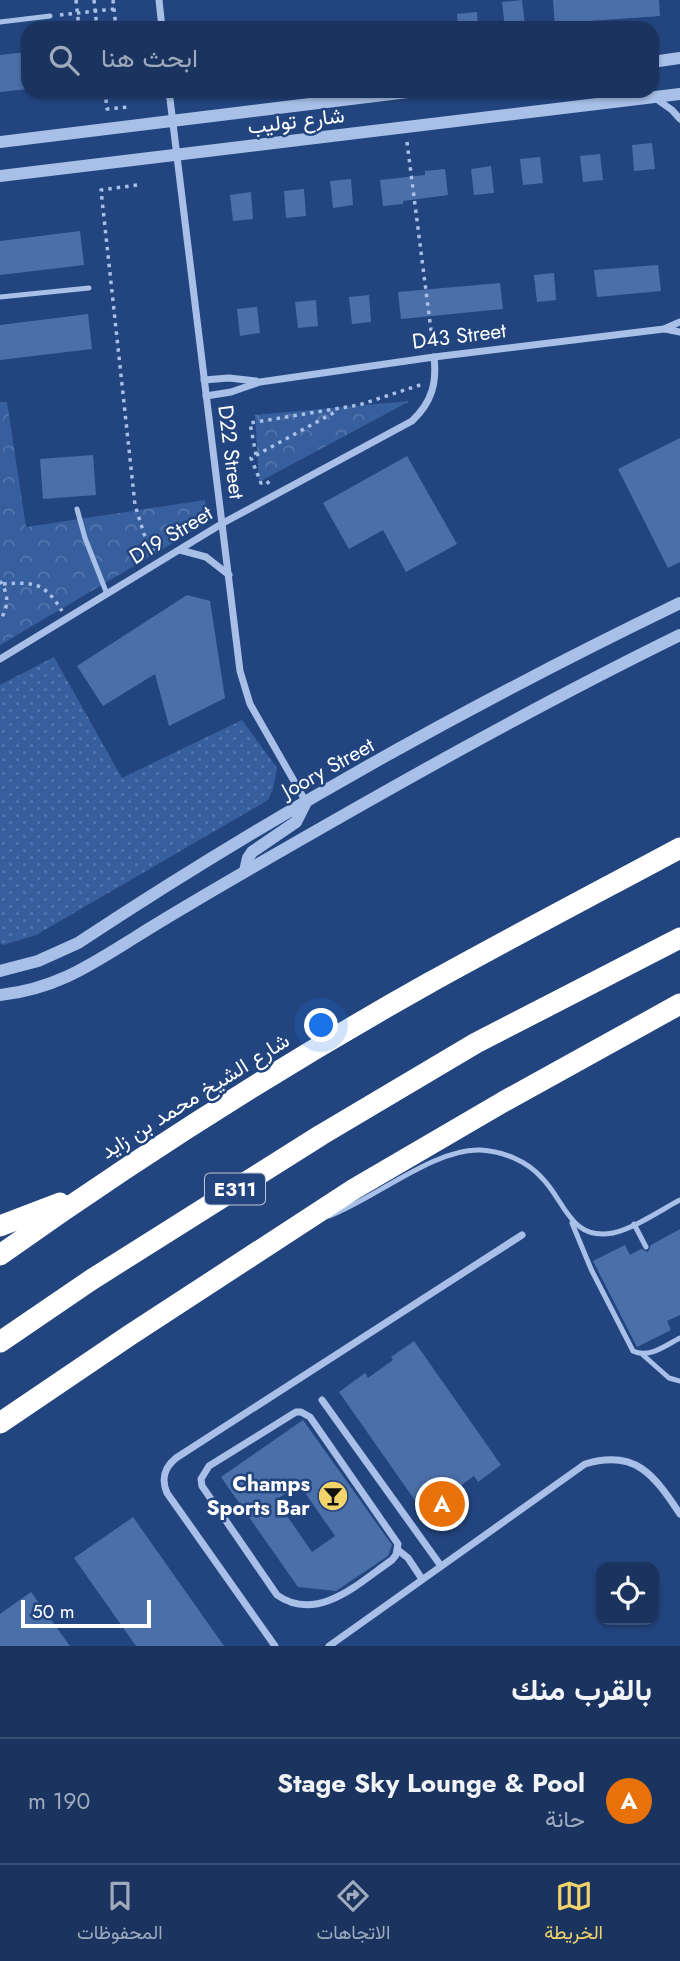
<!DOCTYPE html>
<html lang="ar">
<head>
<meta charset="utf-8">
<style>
  :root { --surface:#1a345f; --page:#233c65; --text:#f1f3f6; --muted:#9faabd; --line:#384f74; --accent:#f2d46b }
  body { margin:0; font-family:Jost,Vazirmatn,sans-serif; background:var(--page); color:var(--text); direction:rtl }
  .controls { position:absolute; right:21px; bottom:21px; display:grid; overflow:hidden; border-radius:14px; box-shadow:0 2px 5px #0004 }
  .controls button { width:63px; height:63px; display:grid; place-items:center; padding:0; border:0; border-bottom:2px solid var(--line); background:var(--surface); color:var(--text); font:35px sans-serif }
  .scale { position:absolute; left:21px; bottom:18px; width:130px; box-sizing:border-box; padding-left:7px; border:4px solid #fff; border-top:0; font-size:19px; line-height:24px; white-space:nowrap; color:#fff; -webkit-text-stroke:5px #23457f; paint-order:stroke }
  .you { position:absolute; left:322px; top:1026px; width:24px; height:24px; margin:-18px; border:5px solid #fff; border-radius:50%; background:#1a73e8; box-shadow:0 0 0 10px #1a73e833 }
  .badge { display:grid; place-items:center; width:46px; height:46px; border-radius:50%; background:var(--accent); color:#fff; font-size:23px; font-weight:700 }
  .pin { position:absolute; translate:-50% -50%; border:4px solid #fff; box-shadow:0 2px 7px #0006 }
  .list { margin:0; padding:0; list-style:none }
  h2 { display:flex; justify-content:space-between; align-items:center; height:91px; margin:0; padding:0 28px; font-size:30px }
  h2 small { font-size:23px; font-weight:400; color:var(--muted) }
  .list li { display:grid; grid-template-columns:46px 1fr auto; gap:21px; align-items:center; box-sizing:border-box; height:126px; padding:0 28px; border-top:2px solid var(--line) }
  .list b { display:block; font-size:26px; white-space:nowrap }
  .list p { margin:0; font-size:23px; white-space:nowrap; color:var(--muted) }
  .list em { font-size:23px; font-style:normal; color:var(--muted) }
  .icon { flex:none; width:38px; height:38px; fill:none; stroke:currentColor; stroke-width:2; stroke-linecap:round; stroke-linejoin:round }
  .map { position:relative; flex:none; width:680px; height:1646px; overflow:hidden; direction:ltr }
  .search { position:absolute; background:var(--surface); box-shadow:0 2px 5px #0004; left:21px; right:21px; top:21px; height:77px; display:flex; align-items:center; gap:18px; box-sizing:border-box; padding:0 24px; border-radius:21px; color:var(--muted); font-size:26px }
  .sheet { height:217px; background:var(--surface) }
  nav { display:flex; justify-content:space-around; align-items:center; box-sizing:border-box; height:98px; border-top:2px solid var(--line); background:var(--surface); font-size:19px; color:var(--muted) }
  nav a { display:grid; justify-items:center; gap:4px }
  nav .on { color:var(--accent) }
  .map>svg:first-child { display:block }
  .grass { fill:url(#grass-dots) }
  .forest { fill:url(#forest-crowns) }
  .building { fill:#4b6fa8; fill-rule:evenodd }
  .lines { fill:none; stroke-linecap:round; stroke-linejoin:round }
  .path { stroke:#a8c0e7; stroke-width:3.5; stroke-dasharray:3.5 5; stroke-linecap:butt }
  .service { stroke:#a8c0e7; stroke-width:5 }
  .minor { stroke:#a8c0e7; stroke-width:7 }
  .tertiary { stroke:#a8c0e7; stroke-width:12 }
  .motorway { stroke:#fff; stroke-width:21 }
  .labels { text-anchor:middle; stroke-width:5; stroke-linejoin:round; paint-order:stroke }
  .shield { fill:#23457f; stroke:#bdc7d9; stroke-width:2 }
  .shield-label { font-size:19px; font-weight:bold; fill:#fff }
  .street-label { font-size:21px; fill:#fff; stroke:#23457f }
  .poi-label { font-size:21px; font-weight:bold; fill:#fff; stroke:#23457f; text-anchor:end }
</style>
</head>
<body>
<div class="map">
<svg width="680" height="1646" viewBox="0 0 680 1646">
  <defs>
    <pattern id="grass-dots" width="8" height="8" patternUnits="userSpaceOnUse" patternTransform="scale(1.75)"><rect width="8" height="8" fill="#375e9d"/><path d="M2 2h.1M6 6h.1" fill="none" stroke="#5576ac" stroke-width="1.8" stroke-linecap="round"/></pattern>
    <pattern id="forest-crowns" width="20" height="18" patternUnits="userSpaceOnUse" patternTransform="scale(1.75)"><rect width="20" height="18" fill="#375e9d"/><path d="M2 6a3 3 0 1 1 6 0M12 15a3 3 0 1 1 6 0" fill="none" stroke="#5576ac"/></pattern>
  </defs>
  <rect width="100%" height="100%" fill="#23457f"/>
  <polygon class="grass" points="54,657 122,778 242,720 277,768 273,789 268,800 36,935 3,945 0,943 0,685"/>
  <g class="forest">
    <polygon points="410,401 259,482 255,415"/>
    <polygon points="0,402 7,402 26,527 205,500 207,523 0,645"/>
  </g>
  <g class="building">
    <polygon points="522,0 525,26 505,28 502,2"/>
    <polygon points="553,0 659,0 660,16 575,22 575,25 555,27"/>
    <polygon points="477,12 478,28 458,28 457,14"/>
    <polygon points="28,52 28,89 0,92 0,55"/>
    <polygon points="652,143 655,169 634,171 632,145"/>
    <polygon points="600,154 603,180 583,182 580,156"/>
    <polygon points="540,157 543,183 523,185 520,159"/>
    <polygon points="491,166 494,193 474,195 471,169"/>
    <polygon points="445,169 448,195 403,201 403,204 383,206 380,180 425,175 425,171"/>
    <polygon points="351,179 353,205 333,208 330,181"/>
    <polygon points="304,189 306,216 286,218 284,191"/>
    <polygon points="251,192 253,219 233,221 230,195"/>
    <polygon points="80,231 84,265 0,275 0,241"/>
    <polygon points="658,265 661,291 597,297 594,270"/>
    <polygon points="554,273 556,300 537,302 534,275"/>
    <polygon points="500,283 503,309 401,319 398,292"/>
    <polygon points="369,295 371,322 352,324 349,297"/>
    <polygon points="316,300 318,326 298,328 295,302"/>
    <polygon points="257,307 260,333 240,336 237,309"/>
    <polygon points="88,314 92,349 0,360 0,325"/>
    <polygon points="680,438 680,562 668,568 618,469"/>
    <polygon points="93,455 96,495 43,499 40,459"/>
    <polygon points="407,456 457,544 406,572 383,530 349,549 323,503"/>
    <polygon points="187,595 210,601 225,698 169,726 155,674 103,706 77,666"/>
    <polygon points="680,1229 680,1315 667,1321 671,1330 637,1347 593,1261 625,1245 630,1255 641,1249 648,1252 651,1245"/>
    <polygon points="414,1341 501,1465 478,1482 474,1476 449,1494 454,1501 428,1519 339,1392 365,1373 368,1378 393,1360 391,1357"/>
    <path d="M 303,1420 L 392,1545 L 388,1556 L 336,1591 L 298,1587 L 221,1477 ZM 299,1484 L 335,1536 L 312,1552 L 276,1500 Z"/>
    <polygon points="133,1517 224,1646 136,1646 74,1558"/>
    <polygon points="31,1592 70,1646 0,1646 0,1614"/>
  </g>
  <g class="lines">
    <g class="path">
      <polyline points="76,0 79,28"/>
      <polyline points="94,0 97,28"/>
      <polyline points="113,0 116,28"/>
      <polyline points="60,15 114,9"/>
      <polyline points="105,91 107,109 129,107"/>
      <polyline points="407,142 433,346"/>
      <polyline points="137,185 101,190 135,505 144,534 154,552"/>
      <polyline points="256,455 250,423 359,405 423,384"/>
      <polyline points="269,484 267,481 261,483 251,458 335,412"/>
      <path d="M 0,581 C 9,594 9,607 0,620"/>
      <path d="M 3,584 C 35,582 44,582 62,611"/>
    </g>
    <g class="service">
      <polyline points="0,22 50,16"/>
      <polyline points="0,297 89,288"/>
      <polyline points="77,509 85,538 107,594"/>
      <path d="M 329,1216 C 374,1199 435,1148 480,1150 C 503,1151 527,1161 542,1178 C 565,1201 570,1241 613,1233 C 633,1229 661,1210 680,1200"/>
      <path d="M 572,1223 L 591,1269 L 633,1351 C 649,1359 666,1345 680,1338"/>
      <polyline points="634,1224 646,1247"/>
      <polyline points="643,1355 669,1378 680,1381"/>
    </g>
    <g class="minor">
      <polyline points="159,0 162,28"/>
      <polyline points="169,91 240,671 250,704 306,802"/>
      <polyline points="655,98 672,110 680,119"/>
      <polyline points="665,329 680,332"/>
      <polyline points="204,380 229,378 256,381"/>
      <polyline points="206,396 231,392 260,382 434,357 664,329 680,322"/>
      <polyline points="180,550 206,557 229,575"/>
      <path d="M 0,659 L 223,523 L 412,421 C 432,402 437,383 434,357"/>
      <polyline points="322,1400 441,1566"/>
      <path d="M 296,1412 L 301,1412 L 310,1417 L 398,1544 L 396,1555 L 392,1560 C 360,1582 318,1624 277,1595 L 202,1486 L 201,1479 L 209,1466 Z"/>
      <polyline points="398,1550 408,1558 422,1579"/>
      <path d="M 275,1646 L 167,1493 C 161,1479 164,1468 176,1458 L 522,1235"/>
      <path d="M 329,1646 L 585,1464 C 636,1449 654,1475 680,1514"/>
    </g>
    <g class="tertiary">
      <polyline points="652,62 680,58"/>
      <polyline points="0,142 416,91"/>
      <polyline points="0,176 680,94"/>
      <polyline points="245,871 248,858 252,852 296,822 306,802"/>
      <path d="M 0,971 L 38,961 L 78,943 C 270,816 473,703 680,603"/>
      <path d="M 0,995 C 55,989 89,966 134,938 C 172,914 210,892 248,870 C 390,788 533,707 680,635"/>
    </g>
    <g class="motorway">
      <polyline points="0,1226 60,1203"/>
      <path d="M 0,1255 C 138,1157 281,1066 429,983 C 512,937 596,893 680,848"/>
      <polyline points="0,1342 91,1280 321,1135 476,1043 680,938"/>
      <polyline points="0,1423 130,1335 354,1189 503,1102 680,1004"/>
    </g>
  </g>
  <defs>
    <g id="bar-disc" transform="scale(1.575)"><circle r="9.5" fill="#f2d46b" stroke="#23457f"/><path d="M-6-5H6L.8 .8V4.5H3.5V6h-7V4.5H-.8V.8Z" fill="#111"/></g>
  </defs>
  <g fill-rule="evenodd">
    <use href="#bar-disc" x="333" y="1496"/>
  </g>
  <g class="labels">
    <rect class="shield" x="205" y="1173.5" width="60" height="31" rx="5"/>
    <g class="shield-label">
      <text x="235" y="1196">E311</text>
    </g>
    <g class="street-label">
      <text transform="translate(296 121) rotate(-7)" y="7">شارع توليب</text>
      <text transform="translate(459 336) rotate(-7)" y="7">D43 Street</text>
      <text transform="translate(231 452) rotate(83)" y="7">D22 Street</text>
      <text transform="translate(171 535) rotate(-31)" y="7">D19 Street</text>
      <text transform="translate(328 768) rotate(-29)" y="7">Joory Street</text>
      <text transform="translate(195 1096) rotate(-32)" y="7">شارع الشيخ محمد بن زايد</text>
    </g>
    <g class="poi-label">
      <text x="310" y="1491">Champs<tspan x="310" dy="24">Sports Bar</tspan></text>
    </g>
  </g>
</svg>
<div class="controls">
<button><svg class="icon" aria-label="locate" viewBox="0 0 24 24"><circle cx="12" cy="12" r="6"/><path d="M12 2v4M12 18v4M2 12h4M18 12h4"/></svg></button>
</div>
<div class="scale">50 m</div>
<div class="you"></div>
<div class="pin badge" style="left:442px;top:1504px;background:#e8710a">A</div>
<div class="search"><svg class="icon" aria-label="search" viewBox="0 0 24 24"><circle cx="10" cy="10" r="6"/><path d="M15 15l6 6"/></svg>ابحث هنا</div>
</div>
<section class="sheet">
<h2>بالقرب منك<small></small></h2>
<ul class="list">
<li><span class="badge" style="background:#e8710a">A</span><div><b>Stage Sky Lounge &amp; Pool</b><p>حانة</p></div><em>190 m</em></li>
</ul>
</section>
<nav>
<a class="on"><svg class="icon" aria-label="map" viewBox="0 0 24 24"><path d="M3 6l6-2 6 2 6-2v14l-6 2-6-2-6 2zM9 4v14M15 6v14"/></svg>الخريطة</a>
<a><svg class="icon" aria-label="directions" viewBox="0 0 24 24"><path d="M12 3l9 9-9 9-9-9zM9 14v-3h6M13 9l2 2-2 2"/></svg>الاتجاهات</a>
<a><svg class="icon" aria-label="saved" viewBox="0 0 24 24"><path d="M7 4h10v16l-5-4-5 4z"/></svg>المحفوظات</a>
</nav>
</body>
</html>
